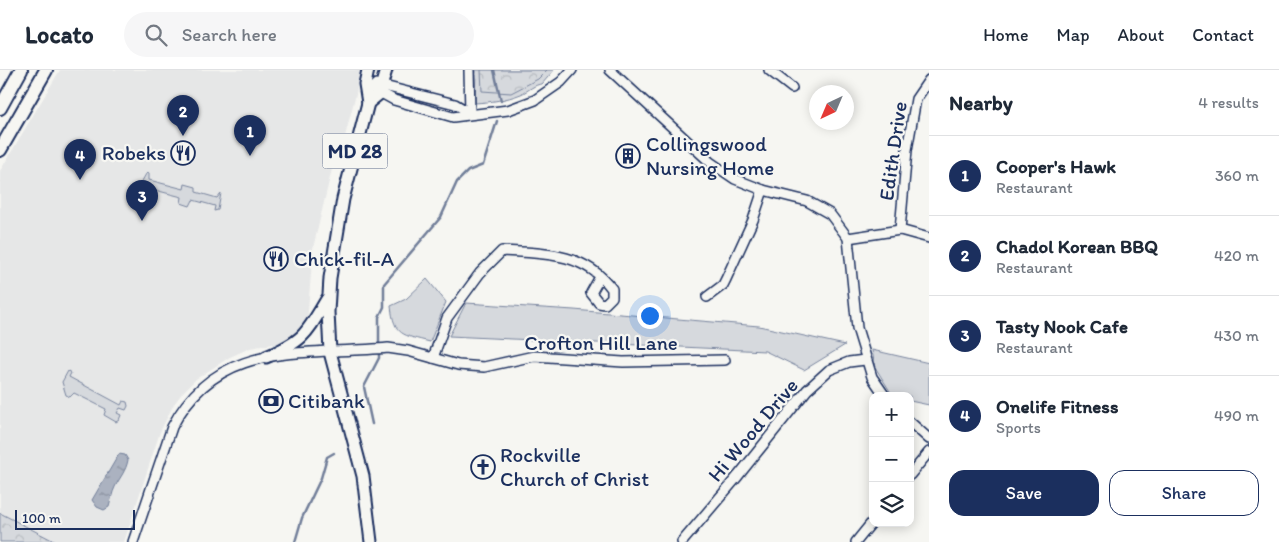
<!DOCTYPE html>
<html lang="en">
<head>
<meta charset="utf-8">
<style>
  :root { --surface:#fff; --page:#f6f6f7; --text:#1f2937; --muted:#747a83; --line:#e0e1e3; --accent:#1b2f5e }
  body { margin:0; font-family:Itim,sans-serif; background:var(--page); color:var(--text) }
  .controls { position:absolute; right:15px; bottom:15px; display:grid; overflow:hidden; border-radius:10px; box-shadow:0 2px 12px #0003 }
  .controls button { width:45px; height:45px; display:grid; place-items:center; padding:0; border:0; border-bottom:1px solid var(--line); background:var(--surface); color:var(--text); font:25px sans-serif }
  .compass { position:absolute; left:809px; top:15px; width:45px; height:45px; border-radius:50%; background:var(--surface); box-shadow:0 2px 12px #0003; rotate:224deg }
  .scale { position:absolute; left:15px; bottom:12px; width:120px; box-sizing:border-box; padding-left:5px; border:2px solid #1b2f5e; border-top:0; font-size:14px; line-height:18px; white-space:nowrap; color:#1b2f5e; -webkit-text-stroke:4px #f6f6f2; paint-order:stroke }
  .you { position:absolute; left:649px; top:245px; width:18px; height:18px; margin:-12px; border:4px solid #fff; border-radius:50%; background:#1a73e8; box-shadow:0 0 0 8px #1a73e833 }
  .badge { display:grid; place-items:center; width:32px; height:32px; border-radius:50%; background:var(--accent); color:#fff; font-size:16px; font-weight:700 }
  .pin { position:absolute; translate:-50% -41px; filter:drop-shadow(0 1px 2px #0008) }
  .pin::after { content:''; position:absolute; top:26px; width:18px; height:15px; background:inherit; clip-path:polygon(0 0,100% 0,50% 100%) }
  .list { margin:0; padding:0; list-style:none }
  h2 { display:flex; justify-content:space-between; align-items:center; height:65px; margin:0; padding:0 20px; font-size:21px }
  h2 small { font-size:16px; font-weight:400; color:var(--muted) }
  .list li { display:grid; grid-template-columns:32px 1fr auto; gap:15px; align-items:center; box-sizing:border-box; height:80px; padding:0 20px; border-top:1px solid var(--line) }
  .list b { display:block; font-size:19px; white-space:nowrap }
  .list p { margin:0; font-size:16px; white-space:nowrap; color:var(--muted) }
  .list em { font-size:16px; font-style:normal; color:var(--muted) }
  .actions { display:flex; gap:10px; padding:15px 20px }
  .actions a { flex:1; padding:11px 0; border:1px solid var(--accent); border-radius:15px; text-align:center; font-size:18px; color:var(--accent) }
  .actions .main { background:var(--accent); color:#fff }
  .icon { flex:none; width:28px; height:28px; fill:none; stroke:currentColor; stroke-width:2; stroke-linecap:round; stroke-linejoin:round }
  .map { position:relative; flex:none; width:929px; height:472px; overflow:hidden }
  header { display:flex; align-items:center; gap:30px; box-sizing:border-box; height:70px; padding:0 25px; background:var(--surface); border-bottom:1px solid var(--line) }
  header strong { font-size:24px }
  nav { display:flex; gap:28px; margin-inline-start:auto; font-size:18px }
  .search { width:350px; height:45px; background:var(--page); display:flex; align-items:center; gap:12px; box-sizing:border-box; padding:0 18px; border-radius:28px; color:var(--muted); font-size:19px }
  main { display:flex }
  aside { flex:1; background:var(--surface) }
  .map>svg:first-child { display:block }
  .built { fill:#e6e7e7 }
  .green { fill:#d6d9dd; stroke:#78849e }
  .forest { fill:url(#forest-crowns); stroke:#78849e }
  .water { fill:url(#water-ripples); stroke:#717e99 }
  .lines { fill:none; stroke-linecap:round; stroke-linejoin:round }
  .stream { stroke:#717e99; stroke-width:2.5 }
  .minor-casing { stroke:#1b2f5e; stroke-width:12 }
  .major-casing { stroke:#1b2f5e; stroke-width:15 }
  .highway-casing { stroke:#1b2f5e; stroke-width:16 }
  .minor { stroke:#f6f6f2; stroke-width:9 }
  .major { stroke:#f6f6f2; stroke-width:11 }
  .highway { stroke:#f6f6f2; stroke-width:12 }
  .labels { text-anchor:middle; stroke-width:4.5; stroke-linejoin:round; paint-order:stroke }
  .shield { fill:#f6f6f2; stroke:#5d6b8a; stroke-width:1 }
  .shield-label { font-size:20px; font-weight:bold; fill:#1b2f5e }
  .poi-label { font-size:21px; fill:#1b2f5e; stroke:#f6f6f2; text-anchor:start }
  .street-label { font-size:21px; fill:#1b2f5e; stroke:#f6f6f2 }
</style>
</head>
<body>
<header>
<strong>Locato</strong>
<div class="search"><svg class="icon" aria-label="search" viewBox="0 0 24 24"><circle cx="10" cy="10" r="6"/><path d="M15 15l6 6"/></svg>Search here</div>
<nav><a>Home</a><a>Map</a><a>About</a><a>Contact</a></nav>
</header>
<main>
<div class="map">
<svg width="929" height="472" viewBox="0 0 929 472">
  <defs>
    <pattern id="forest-crowns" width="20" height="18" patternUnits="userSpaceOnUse" patternTransform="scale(1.25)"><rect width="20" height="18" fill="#d6d9dd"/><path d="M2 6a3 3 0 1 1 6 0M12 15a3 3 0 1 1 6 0" fill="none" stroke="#b7bbc0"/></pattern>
    <pattern id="water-ripples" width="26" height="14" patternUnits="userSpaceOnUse" patternTransform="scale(1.25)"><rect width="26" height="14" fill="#abb2c0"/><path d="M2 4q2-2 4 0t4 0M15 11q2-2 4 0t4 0" fill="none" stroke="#8a919f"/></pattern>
  </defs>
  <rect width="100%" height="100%" fill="#f6f6f2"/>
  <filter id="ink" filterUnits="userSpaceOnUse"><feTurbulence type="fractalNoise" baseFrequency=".02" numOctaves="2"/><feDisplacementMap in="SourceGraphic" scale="10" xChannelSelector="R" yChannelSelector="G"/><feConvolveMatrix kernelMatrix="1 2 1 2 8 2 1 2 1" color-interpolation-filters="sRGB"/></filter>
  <g filter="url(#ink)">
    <polygon class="built" points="60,0 362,0 341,82 332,99 313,178 307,253 303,259 285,272 250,278 230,287 196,309 183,322 174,334 160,362 124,472 56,472 0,443 0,101"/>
    <g class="green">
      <path d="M 476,0 L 554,0 L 542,14 C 535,14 528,21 521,24 C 506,30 491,32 475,33 Z"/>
      <polygon points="149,103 149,110 184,119 185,114 196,117 196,122 217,128 221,123 218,140 214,141 215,136 193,130 190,136 181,133 182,127 143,117 140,122 138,118 146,104"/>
      <path d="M 427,209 L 446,232 L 430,272 C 403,265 394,266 391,236 L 406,229 Z"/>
      <polygon points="466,233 574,240 759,256 845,275 804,300 765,281 449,266"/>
      <polygon points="872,280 929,293 929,335 910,331 910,326 893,326 875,297"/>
      <polygon points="68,301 71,303 69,307 121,335 123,331 127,332 128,336 126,340 120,338 117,343 121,345 119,350 116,352 104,345 106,339 74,323 70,327 66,325 62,312"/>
    </g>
    <g class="forest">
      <polygon points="481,0 547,0 538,9 511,23 482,21"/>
      <polygon points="0,443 56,472 0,472"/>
    </g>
    <path class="water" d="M 119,384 L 125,385 L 128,390 C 126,401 120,407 115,417 C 112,423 111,430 109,437 L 104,440 L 97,437 L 92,430 Z"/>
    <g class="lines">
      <g class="stream">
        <polyline points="494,0 501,31"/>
        <polyline points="372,354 364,317 379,288 379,247 384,237 384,214 441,147 457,112 468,101 483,95 497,51"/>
        <polyline points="295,472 302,448 321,408 327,387 334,383"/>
      </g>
      <g class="minor-casing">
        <g id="minor">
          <polyline points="469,0 470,43"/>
          <polyline points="610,0 710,92 735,109 763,120 807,131 830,144 848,168 857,258 872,307 885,326"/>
          <polyline points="769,0 792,18"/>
          <polyline points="365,14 394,30 453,47 508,40 535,30 561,12 572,0"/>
          <polyline points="376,14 455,34 470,43"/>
          <polyline points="900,160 907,80 916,29 929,10"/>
          <polyline points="848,168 900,160 929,168"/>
          <polyline points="707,227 723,215 726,209 753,150 763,120"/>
          <path d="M 433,288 L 447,248 L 480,203 L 502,181 C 543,183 585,182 612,219 L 612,227 L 605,234 L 599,233 L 591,223 L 600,207"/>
          <polyline points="910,352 929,369"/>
          <polyline points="910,405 929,382"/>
          <path d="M 133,472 L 172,357 C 218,268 304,286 388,278 L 408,281 L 458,295 L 484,297 L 534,286 L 623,292 L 725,290"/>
          <polyline points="682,472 738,406 807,320 829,300 849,292 865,290"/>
          <polyline points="856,472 873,451"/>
        </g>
      </g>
      <g class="major-casing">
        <g id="major">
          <polyline points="368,0 365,14 368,33 343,129 330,208 328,242 330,282 363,406 371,472"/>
          <polyline points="368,33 379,24 386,0"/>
          <path d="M 266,287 C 305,270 306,264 327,229"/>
        </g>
      </g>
      <g class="highway-casing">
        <g id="highway">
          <polyline points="0,38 21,0"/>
          <polyline points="0,80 46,0"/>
        </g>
      </g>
      <use href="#minor" class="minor"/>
      <use href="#major" class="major"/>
      <use href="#highway" class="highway"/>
    </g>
  </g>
  <defs>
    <g id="restaurant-ring" transform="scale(1.25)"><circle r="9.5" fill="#f6f6f2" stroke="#1b2f5e" stroke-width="1.5"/><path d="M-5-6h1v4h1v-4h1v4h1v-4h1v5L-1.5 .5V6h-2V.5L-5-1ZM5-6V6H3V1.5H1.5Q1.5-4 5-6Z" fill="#1b2f5e"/></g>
    <g id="building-ring" transform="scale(1.25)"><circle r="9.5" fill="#f6f6f2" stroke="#1b2f5e" stroke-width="1.5"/><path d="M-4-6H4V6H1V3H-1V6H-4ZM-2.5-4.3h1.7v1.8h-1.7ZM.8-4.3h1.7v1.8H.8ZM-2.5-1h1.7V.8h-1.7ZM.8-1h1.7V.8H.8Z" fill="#1b2f5e"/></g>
    <g id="bank-ring" transform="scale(1.25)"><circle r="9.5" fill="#f6f6f2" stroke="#1b2f5e" stroke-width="1.5"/><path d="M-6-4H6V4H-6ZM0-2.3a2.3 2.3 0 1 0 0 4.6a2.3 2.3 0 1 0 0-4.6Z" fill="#1b2f5e"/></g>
    <g id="church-ring" transform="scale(1.25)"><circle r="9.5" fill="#f6f6f2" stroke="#1b2f5e" stroke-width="1.5"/><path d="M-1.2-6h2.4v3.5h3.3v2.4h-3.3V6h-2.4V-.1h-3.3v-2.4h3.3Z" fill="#1b2f5e"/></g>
  </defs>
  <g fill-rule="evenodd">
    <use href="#restaurant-ring" x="183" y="83"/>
    <use href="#building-ring" x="628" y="86"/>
    <use href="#restaurant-ring" x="276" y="189"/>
    <use href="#bank-ring" x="271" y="331"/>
    <use href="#church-ring" x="483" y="397"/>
  </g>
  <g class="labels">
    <rect class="shield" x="322.5" y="63.5" width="65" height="35" rx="4"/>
    <g class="shield-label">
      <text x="355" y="88">MD 28</text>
    </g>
    <g class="poi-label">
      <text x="646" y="81">Collingswood<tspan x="646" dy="24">Nursing Home</tspan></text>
      <text x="166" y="90" text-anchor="end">Robeks</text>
      <text x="294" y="196">Chick-fil-A</text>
      <text x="288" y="338">Citibank</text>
      <text x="500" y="392">Rockville<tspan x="500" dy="24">Church of Christ</tspan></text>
    </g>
    <g class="street-label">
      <text transform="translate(893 81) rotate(-82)" y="7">Edith Drive</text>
      <text x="601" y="280">Crofton Hill Lane</text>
      <text transform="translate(753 360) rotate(-50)" y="7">Hi Wood Drive</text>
    </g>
  </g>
</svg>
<div class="controls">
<button>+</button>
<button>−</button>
<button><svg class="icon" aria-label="layers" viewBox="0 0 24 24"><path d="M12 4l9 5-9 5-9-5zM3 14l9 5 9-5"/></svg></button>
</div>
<svg class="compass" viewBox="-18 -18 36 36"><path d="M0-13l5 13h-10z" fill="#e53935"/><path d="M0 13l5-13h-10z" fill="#747a83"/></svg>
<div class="scale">100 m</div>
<div class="you"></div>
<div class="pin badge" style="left:250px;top:86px">1</div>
<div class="pin badge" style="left:183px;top:66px">2</div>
<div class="pin badge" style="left:142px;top:151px">3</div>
<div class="pin badge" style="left:80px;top:110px">4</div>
</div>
<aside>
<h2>Nearby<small>4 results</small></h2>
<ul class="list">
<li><span class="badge">1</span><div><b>Cooper's Hawk</b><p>Restaurant</p></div><em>360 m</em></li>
<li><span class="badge">2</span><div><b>Chadol Korean BBQ</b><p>Restaurant</p></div><em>420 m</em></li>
<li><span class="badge">3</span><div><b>Tasty Nook Cafe</b><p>Restaurant</p></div><em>430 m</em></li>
<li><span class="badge">4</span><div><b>Onelife Fitness</b><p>Sports</p></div><em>490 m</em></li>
</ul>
<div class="actions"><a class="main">Save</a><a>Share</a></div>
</aside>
</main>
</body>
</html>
